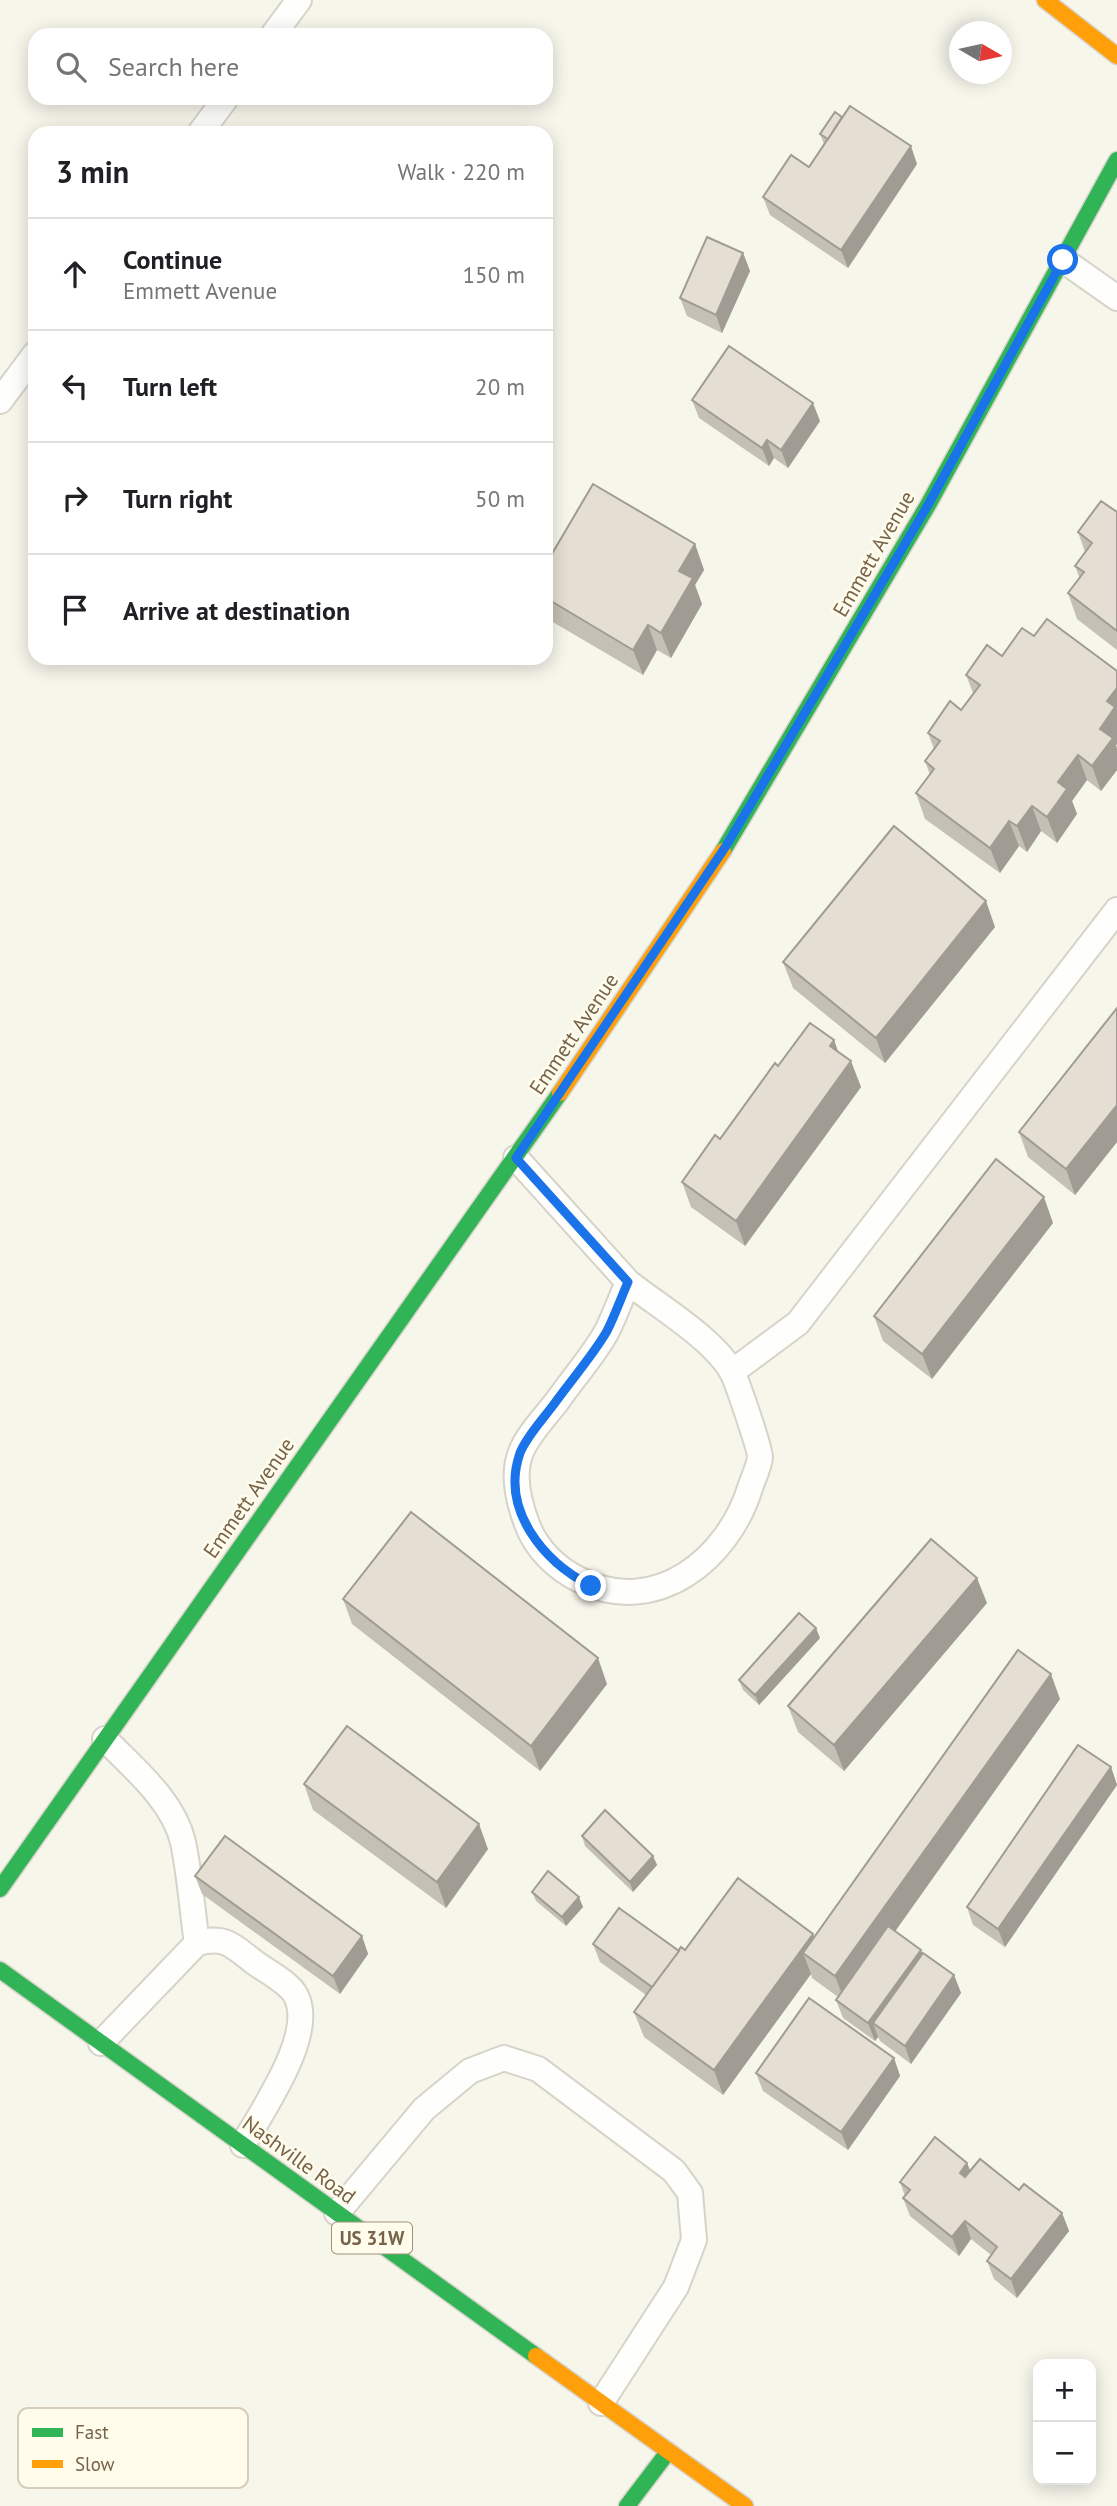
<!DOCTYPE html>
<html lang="en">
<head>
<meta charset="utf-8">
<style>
  :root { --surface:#fff; --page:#f6f6f6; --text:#202124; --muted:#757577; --line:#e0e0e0 }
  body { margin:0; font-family:"PT Sans",sans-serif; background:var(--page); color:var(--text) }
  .controls { position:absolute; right:21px; bottom:21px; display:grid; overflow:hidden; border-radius:14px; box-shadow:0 4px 18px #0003 }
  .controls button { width:63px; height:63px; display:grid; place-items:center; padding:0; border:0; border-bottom:2px solid var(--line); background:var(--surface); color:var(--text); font:35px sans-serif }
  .compass { position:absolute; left:949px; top:21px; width:63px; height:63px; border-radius:50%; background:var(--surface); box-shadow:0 4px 18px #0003; rotate:99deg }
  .stop { position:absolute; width:21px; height:21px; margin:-16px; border:5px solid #1a73e8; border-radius:50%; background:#fff }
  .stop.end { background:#1a73e8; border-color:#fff; box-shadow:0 2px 7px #0008 }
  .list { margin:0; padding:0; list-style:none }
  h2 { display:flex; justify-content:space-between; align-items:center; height:91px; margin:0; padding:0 28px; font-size:30px }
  h2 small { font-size:23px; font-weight:400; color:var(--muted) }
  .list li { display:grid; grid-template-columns:46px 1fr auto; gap:21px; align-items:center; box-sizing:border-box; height:112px; padding:0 28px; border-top:2px solid var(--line) }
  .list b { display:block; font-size:26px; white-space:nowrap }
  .list p { margin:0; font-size:23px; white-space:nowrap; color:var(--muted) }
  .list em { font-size:23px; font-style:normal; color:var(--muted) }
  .icon { flex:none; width:38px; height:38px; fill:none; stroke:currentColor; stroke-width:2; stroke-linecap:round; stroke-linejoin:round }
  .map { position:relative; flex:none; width:1117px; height:2506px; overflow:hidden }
  .search { position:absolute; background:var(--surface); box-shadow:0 4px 18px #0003; left:28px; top:28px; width:525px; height:77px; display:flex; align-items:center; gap:18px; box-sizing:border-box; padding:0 24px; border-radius:21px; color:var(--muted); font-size:26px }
  .panel { position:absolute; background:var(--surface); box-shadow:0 4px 18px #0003; left:28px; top:126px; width:525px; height:539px; border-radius:21px }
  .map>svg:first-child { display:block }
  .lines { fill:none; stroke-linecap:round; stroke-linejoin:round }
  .lane-casing { stroke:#d6d3c9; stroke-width:28 }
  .fast-casing { stroke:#d7d3c9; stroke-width:19 }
  .slow-casing { stroke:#d7d3c9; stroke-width:19 }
  .lane { stroke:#fefefc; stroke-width:24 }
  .fast { stroke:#30b455; stroke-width:16 }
  .slow { stroke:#ff9f0a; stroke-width:16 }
  .wall { fill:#c4c0b5 }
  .shaded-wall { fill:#a09c93 }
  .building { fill:#e4dfd2; stroke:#a09c93; stroke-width:2 }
  .route { stroke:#1a73e8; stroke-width:9 }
  .labels { text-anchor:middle; stroke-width:5; stroke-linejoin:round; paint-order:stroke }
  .shield { fill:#fffcec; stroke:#9f917b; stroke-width:2 }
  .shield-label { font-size:19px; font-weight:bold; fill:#76634a }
  .street-label { font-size:21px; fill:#76634a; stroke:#fffcec }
  .key { fill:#fffcec; stroke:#d6cebb; stroke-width:2 }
  .key-label { font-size:19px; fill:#76634a }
</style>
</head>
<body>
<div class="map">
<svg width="1117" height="2506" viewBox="0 0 1117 2506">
  <rect width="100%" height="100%" fill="#f7f6eb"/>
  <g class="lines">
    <g class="lane-casing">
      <g id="lane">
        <polyline points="273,35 299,0"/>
        <polyline points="200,133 226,98"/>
        <polyline points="1063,260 1117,298"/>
        <polyline points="0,401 35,354"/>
        <path d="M 516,1158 L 628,1282 C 621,1298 615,1315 607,1331 C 594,1355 574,1377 558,1400 C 546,1416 528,1434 521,1452 C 512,1474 519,1503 527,1524 C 536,1549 557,1569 580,1580 C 656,1618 728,1559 750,1488 C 753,1479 759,1467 760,1457 C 760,1449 737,1381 732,1372 C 714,1339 658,1306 628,1282"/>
        <polyline points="732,1372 798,1323 1117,910"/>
        <path d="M 105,1739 C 133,1768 173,1800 183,1842 C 190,1875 192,1910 197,1943"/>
        <path d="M 101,2043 L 197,1943 C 225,1935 233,1946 254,1962 C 266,1971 290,1983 296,1996 C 316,2035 262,2110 243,2145"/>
        <polyline points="337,2213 424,2109 470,2071 504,2058 538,2069 674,2171 690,2193 694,2240 676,2287 601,2403"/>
      </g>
    </g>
    <g class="fast-casing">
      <g id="fast">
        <polyline points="723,851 928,505 1117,160"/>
        <polyline points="0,1889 560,1093"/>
        <polyline points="0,1970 536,2356"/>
        <polyline points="627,2506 668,2452"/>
      </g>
    </g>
    <g class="slow-casing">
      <g id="slow">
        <polyline points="1045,0 1117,56"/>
        <polyline points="560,1093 723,851"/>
        <polyline points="536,2356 745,2506"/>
      </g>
    </g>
    <use href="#lane" class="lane"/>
    <use href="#fast" class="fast"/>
    <use href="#slow" class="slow"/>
  </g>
  <g class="wall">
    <polygon points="820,134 917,164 848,268 770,215 763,197 809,167 824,144"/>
    <polygon points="743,253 750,271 722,333 687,316 680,298"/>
    <polygon points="692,400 820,421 788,468 774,458 769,466 699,418"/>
    <polygon points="1117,512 1117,650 1077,619 1068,593 1080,579 1075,566 1085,552 1078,532"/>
    <polygon points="695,544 704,570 695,585 702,604 671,658 657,650 643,675 546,618 546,564"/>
    <polygon points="1034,636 1117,671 1117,744 1116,745 1117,749 1117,770 1101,791 1087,780 1072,801 1077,814 1057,843 1041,831 1027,852 1019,846 1000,873 925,819 916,793 930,775 925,761 934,749 928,733 961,710 973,693 966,675 1002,656"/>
    <polygon points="995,927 885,1063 793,988 783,962"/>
    <polygon points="1117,1008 1117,1142 1075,1195 1028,1157 1019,1132"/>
    <polygon points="834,1040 838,1052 861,1087 745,1246 691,1207 682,1182 720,1139 778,1066"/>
    <polygon points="1053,1223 932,1379 883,1341 874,1316"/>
    <polygon points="343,1599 607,1684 540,1771 352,1624"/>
    <polygon points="987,1603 844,1771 798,1732 788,1706"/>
    <polygon points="820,1638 759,1705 743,1690 739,1680"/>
    <polygon points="1060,1699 895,1931 922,1953 954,1975 961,1993 911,2064 880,2041 878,2037 875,2041 843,2018 836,2000 838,1997 812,1978 811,1974 723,2095 644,2037 634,2012 646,1995 600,1962 593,1944 685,1950 814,1938"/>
    <polygon points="1111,1767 1117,1785 1005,1947 973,1925 967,1907"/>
    <polygon points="304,1784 488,1849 446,1908 313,1810"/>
    <polygon points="582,1836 653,1856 657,1865 633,1892 585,1846"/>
    <polygon points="195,1876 362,1936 368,1954 340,1994 202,1894"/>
    <polygon points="532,1892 583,1907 566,1926 536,1901"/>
    <polygon points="894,2058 900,2076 848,2150 763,2091 756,2073"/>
    <polygon points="967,2163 970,2170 1019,2190 1062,2213 1069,2231 1017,2298 994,2279 987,2261 991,2255 971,2239 959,2256 910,2216 903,2198 905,2196 900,2182"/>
  </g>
  <g class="shaded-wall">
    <polygon points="911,146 917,164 848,268 841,250"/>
    <polygon points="743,253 750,271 722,333 716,315"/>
    <polygon points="813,403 820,421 788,468 781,450"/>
    <polygon points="767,440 774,458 769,466 762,448"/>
    <polygon points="695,544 704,570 695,585 702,604 671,658 661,633 679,571"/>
    <polygon points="648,625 657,650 643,675 633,650"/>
    <polygon points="1117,688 1117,744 1116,745 1117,749 1117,770 1101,791 1092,766 1107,701"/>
    <polygon points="1078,755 1087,780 1072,801 1077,814 1057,843 1047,817 1058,782"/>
    <polygon points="1032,806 1041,831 1027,852 1017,826"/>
    <polygon points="1009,821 1019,846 1000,873 990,848"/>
    <polygon points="986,901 995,927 885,1063 876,1038"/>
    <polygon points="834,1040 843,1065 830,1046"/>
    <polygon points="851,1061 861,1087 745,1246 736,1221"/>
    <polygon points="1117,1105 1117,1142 1075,1195 1066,1169"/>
    <polygon points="1044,1197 1053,1223 932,1379 922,1354"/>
    <polygon points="977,1578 987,1603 844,1771 834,1745"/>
    <polygon points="816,1628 820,1638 759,1705 755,1695"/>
    <polygon points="598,1658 607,1684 540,1771 531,1746"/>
    <polygon points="1051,1674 1060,1699 845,2002 835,1976"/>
    <polygon points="1111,1767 1117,1785 1005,1947 998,1929"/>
    <polygon points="479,1824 488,1849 446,1908 437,1882"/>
    <polygon points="653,1856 657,1865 633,1892 630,1882"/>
    <polygon points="579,1897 583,1907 566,1926 562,1917"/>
    <polygon points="813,1934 822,1960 803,1953 811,1974 723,2095 714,2070"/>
    <polygon points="362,1936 368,1954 340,1994 333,1976"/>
    <polygon points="921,1950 927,1968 873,2023 878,2037 875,2041 868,2023"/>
    <polygon points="954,1975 961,1993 911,2064 905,2046"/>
    <polygon points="894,2058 900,2076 848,2150 841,2132"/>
    <polygon points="967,2163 974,2181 967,2191 960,2173"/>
    <polygon points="1062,2213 1069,2231 1017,2298 1011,2279"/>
    <polygon points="965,2221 971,2239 959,2256 952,2237"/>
  </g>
  <g class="building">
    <polygon points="850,106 911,146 841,250 763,197 791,155 809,167"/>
    <polygon points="835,112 842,117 828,139 820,134"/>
    <polygon points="707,237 743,253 716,315 680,298"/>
    <polygon points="729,346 813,403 781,450 767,440 762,448 692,400"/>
    <polygon points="593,484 695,544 679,571 693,578 661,633 648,625 633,650 546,598 546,564"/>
    <polygon points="1101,501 1117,512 1117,631 1068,593 1084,572 1075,566 1092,543 1078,532"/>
    <polygon points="1047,619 1117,671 1117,688 1107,701 1115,707 1100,729 1113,738 1092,766 1078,755 1058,782 1067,789 1047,817 1032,806 1017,826 1009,821 990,848 916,793 934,769 925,761 940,741 928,733 950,701 961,710 980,685 966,675 987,645 1002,656 1022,628 1034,636"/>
    <polygon points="894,826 986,901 876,1038 783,962"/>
    <polygon points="1117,1008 1117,1105 1066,1169 1019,1132"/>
    <polygon points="810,1023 834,1040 830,1046 851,1061 736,1221 682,1182 715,1135 720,1139 775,1063 778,1066"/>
    <polygon points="996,1159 1044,1197 922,1354 874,1316"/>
    <polygon points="411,1512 598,1658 531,1746 343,1599"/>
    <polygon points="931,1539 977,1578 834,1745 788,1706"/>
    <polygon points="799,1613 816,1628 755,1695 739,1680"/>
    <polygon points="1018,1650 1051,1674 835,1976 803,1953"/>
    <polygon points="347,1726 479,1824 437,1882 304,1784"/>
    <polygon points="1078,1745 1111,1767 998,1929 967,1907"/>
    <polygon points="605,1810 653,1856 630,1882 582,1836"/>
    <polygon points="225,1836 362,1936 333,1976 195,1876"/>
    <polygon points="548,1871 579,1897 562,1917 532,1892"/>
    <polygon points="738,1878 813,1934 714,2070 634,2012 681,1947 685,1950"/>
    <polygon points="619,1908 679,1951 652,1987 593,1944"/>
    <polygon points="888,1926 921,1950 868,2023 836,2000"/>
    <polygon points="923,1953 954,1975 905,2046 873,2023"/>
    <polygon points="809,1998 894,2058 841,2132 756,2073"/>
    <polygon points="935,2137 967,2163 960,2173 965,2177 980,2159 1019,2190 1024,2184 1062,2213 1011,2279 987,2261 997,2247 965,2221 952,2237 903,2198 910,2190 900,2182"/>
  </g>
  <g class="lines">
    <path class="route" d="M 591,1586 C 544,1562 500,1510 520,1453 C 527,1435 546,1416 557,1400 C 573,1378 593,1355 607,1331 C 615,1315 621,1298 628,1282 L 516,1158 L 726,846 L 928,505 L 1063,260"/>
  </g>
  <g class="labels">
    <rect class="shield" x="332" y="2222.5" width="80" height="31" rx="5"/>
    <g class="shield-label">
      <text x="372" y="2245">US 31W</text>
    </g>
    <g class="street-label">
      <text transform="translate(874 554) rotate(-60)" y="7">Emmett Avenue</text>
      <text transform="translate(574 1034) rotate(-56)" y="7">Emmett Avenue</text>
      <text transform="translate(249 1498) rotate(-55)" y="7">Emmett Avenue</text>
      <text transform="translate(299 2160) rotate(36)" y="7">Nashville Road</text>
    </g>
  </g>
  <rect x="18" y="2408" width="230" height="80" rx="10" class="key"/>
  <rect x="32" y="2428" width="31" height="9" fill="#30b455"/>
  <rect x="32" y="2460" width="31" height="8" fill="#ff9f0a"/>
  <g class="key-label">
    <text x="75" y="2439">Fast</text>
    <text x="75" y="2471">Slow</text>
  </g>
</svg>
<div class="controls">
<button>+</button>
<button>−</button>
</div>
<svg class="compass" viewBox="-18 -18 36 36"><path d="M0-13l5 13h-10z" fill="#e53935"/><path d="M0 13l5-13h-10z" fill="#757577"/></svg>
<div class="stop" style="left:1063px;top:260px"></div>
<div class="stop end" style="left:591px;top:1586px"></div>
<div class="search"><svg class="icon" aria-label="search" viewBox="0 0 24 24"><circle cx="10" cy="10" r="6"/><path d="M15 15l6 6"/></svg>Search here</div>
<section class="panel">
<h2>3 min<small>Walk · 220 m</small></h2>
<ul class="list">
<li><svg class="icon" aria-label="ahead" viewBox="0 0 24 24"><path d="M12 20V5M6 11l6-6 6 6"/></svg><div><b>Continue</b><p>Emmett Avenue</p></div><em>150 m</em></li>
<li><svg class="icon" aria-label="left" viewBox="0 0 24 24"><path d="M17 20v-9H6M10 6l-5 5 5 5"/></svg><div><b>Turn left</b></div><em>20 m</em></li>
<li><svg class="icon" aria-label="right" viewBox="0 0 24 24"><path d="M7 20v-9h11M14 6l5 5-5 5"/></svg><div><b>Turn right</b></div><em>50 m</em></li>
<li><svg class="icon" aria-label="arrive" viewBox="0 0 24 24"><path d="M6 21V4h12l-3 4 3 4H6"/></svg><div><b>Arrive at destination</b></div></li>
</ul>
</section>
</div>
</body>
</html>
